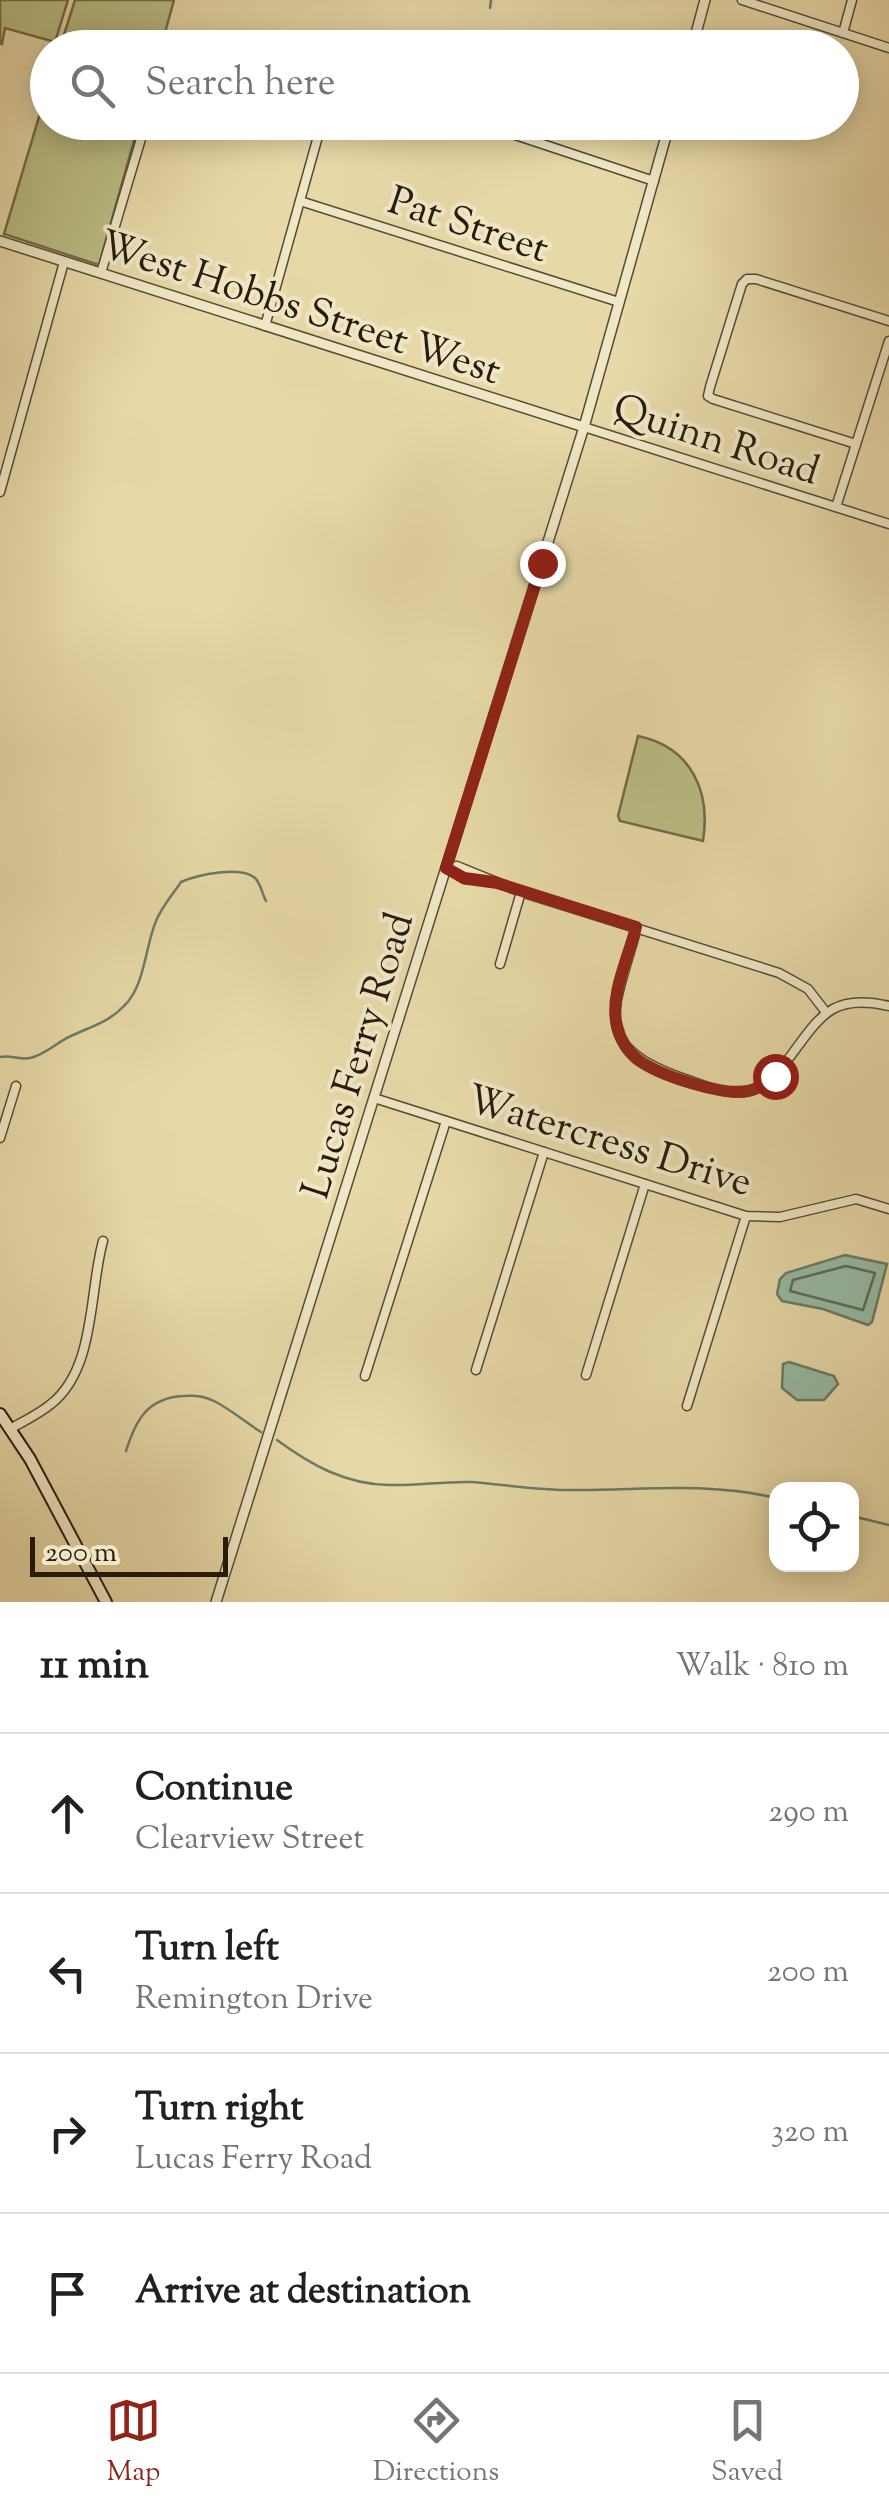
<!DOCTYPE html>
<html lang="en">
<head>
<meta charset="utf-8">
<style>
  :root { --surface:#fff; --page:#f6f6f6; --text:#202124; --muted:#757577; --line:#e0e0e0; --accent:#8f2418 }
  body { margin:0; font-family:"Sorts Mill Goudy",serif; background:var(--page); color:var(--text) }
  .controls { position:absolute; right:30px; bottom:30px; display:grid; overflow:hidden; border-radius:20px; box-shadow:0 5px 25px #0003 }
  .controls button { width:90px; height:90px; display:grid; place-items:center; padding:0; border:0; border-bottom:2px solid var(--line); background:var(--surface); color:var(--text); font:50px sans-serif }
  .scale { position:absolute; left:30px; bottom:25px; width:198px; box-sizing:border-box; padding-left:10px; border:5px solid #291c0d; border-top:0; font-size:28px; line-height:35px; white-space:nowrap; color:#291c0d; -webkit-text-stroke:8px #efe6c6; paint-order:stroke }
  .stop { position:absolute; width:30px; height:30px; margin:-22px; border:8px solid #8f2418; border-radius:50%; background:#fff }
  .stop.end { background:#8f2418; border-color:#fff; box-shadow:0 2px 10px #0008 }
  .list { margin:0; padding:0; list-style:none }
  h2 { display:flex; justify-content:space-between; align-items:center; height:130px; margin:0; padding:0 40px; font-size:42px }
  h2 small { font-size:32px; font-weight:400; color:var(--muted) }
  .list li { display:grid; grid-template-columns:65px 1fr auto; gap:30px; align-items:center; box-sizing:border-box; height:160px; padding:0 40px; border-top:2px solid var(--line) }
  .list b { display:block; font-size:38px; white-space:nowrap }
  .list p { margin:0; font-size:32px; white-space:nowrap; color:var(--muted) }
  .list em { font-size:32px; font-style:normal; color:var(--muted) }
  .icon { flex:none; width:55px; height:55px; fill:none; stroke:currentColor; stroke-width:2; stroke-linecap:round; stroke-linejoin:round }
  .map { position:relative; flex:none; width:889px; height:1602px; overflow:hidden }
  .search { position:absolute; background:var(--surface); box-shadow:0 5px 25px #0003; left:30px; right:30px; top:30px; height:110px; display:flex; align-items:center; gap:25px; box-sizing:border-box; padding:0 35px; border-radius:55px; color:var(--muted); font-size:38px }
  .sheet { height:770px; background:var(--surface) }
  nav { display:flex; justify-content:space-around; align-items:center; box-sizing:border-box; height:140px; border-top:2px solid var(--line); background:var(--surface); font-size:28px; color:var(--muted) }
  nav a { display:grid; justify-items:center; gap:5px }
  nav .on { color:var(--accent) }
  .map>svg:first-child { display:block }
  .green { fill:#babd84; stroke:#726c48; stroke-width:2.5 }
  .water { fill:#97baa4; stroke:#6b7b68; stroke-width:2.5 }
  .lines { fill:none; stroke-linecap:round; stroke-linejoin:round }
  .shore { stroke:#606b58; stroke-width:2.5 }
  .stream { stroke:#6b7b68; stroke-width:2.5 }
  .minor-casing { stroke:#584b34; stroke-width:11 }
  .tertiary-casing { stroke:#584b34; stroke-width:12 }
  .secondary-casing { stroke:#291c0d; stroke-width:14 }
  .minor { stroke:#efe6c6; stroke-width:8 }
  .tertiary { stroke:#efe6c6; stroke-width:9 }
  .secondary { stroke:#efe6c6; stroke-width:10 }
  .route { stroke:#8f2418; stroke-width:12 }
  .labels { text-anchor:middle; stroke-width:8; stroke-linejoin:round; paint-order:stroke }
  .street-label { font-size:40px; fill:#291c0d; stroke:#efe6c6 }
</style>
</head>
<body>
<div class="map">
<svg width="889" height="1602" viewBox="0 0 889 1602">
  <rect width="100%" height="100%" fill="#e7d8a7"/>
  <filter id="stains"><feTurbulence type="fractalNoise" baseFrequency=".002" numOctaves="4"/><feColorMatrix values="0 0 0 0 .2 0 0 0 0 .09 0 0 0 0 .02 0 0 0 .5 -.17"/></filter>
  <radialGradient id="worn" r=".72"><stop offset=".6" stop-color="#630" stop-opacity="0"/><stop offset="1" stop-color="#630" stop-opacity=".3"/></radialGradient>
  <g class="green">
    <polygon points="0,0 68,0 55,42 5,28 2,44 0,43"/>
    <polygon points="75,0 174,0 161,47 60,47"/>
    <polygon points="47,90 48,122 139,123 99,265 4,234"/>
    <path d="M 638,736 C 691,747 711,791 703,841 L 620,821 L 618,816 Z"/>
  </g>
  <g class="water">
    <polygon points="845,1255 887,1264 872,1322 868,1325 823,1309 782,1301 777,1294 780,1279 786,1273"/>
    <polygon points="789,1362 834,1376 838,1384 824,1400 797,1400 782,1388 783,1364"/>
  </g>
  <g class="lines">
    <polygon class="shore" points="846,1266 875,1273 863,1310 790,1291 793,1280"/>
    <g class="stream">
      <polyline points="490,8 491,0"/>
      <path d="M 0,1057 C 11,1055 20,1060 30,1058 C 45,1055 57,1042 71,1036 C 90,1027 109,1022 124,1006 C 145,986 145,947 156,921 C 161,908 173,894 181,882 C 197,875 242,865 255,878 C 261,884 262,894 266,901"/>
      <path d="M 277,1440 C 311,1465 345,1484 388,1485 C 416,1486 444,1481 472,1482 C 508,1485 543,1491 579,1490 C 646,1490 710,1482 776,1498"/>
      <path d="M 126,1451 C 136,1419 148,1398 183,1396 C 194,1395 204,1396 214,1401 C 230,1409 245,1422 261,1432"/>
      <polyline points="852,1516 889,1525"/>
    </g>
    <g class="minor-casing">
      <g id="minor">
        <polyline points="742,0 889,48"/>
        <polyline points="843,33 852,0"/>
        <polyline points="476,122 654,181"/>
        <polyline points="300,201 619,302"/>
        <polyline points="101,273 146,122"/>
        <polyline points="265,326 322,122"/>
        <polyline points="584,427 889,524"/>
        <polyline points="856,444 713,399 708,396 710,387 742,284 747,279 756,279 889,321"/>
        <polyline points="0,492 64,262"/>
        <polyline points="836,507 889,341"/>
        <polyline points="446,868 457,866 521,892 779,973 808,989 825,1011"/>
        <polyline points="447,868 464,879 494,883"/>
        <path d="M 637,927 C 614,1014 586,1046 691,1081 C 713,1089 736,1098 758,1088 C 770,1082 778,1072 786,1062 C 819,1019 829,992 889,1006"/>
        <polyline points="500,964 521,892"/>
        <polyline points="374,1098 746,1216 780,1217 856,1199 889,1209"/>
        <polyline points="0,1138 16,1086"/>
        <polyline points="476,1370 544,1152"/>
        <polyline points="586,1375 645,1184"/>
        <polyline points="365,1376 446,1121"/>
        <polyline points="687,1406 746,1216"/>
        <path d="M 10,1429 C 24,1421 39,1414 51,1404 C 96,1369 89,1290 103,1241"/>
      </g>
    </g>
    <g class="tertiary-casing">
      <g id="tertiary">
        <polyline points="692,48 705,0"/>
        <polyline points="0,241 584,427"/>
        <polyline points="216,1602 584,427 670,122"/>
      </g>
    </g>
    <g class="secondary-casing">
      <polyline id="secondary" points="0,1414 30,1459 106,1602"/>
    </g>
    <use href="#minor" class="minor"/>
    <use href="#tertiary" class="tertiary"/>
    <use href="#secondary" class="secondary"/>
  </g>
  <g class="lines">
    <path class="route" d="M 542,563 L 446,868 L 464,878 L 494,882 L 636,927 C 629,957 609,995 617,1026 C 620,1039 626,1050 637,1059 C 658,1075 721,1096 748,1091 C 759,1089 767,1083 775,1076"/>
  </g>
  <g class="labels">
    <g class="street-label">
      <text transform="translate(469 223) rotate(18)" y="14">Pat Street</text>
      <text transform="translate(301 306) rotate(18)" y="14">West Hobbs Street West</text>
      <text transform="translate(717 438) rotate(18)" y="14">Quinn Road</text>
      <text transform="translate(356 1055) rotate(-73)" y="14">Lucas Ferry Road</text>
      <text transform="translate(610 1139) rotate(17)" y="14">Watercress Drive</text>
    </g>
  </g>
  <rect width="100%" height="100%" filter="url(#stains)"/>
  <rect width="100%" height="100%" fill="url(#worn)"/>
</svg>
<div class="controls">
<button><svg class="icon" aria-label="locate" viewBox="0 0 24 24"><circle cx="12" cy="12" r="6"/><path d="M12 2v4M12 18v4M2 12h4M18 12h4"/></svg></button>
</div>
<div class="scale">200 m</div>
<div class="stop" style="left:775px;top:1076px"></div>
<div class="stop end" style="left:542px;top:563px"></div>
<div class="search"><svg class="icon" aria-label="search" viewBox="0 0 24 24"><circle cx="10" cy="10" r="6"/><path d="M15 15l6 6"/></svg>Search here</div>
</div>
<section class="sheet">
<h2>11 min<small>Walk · 810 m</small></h2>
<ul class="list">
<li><svg class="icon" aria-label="ahead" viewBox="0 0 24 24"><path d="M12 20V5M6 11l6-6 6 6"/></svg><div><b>Continue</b><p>Clearview Street</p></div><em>290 m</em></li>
<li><svg class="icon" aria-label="left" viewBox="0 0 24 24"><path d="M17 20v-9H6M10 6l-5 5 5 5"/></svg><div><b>Turn left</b><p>Remington Drive</p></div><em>200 m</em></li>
<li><svg class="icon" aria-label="right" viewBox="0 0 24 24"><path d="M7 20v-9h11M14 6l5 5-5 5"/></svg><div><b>Turn right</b><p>Lucas Ferry Road</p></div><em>320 m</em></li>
<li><svg class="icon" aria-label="arrive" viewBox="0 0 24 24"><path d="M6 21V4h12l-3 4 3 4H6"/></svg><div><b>Arrive at destination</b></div></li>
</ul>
</section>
<nav>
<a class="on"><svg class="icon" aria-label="map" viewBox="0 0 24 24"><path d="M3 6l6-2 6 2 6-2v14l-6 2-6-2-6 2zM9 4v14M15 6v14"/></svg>Map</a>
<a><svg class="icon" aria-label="directions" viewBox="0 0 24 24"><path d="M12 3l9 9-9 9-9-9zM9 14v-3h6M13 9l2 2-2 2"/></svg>Directions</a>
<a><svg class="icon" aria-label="saved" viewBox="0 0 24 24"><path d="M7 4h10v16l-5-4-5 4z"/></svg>Saved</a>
</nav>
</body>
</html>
